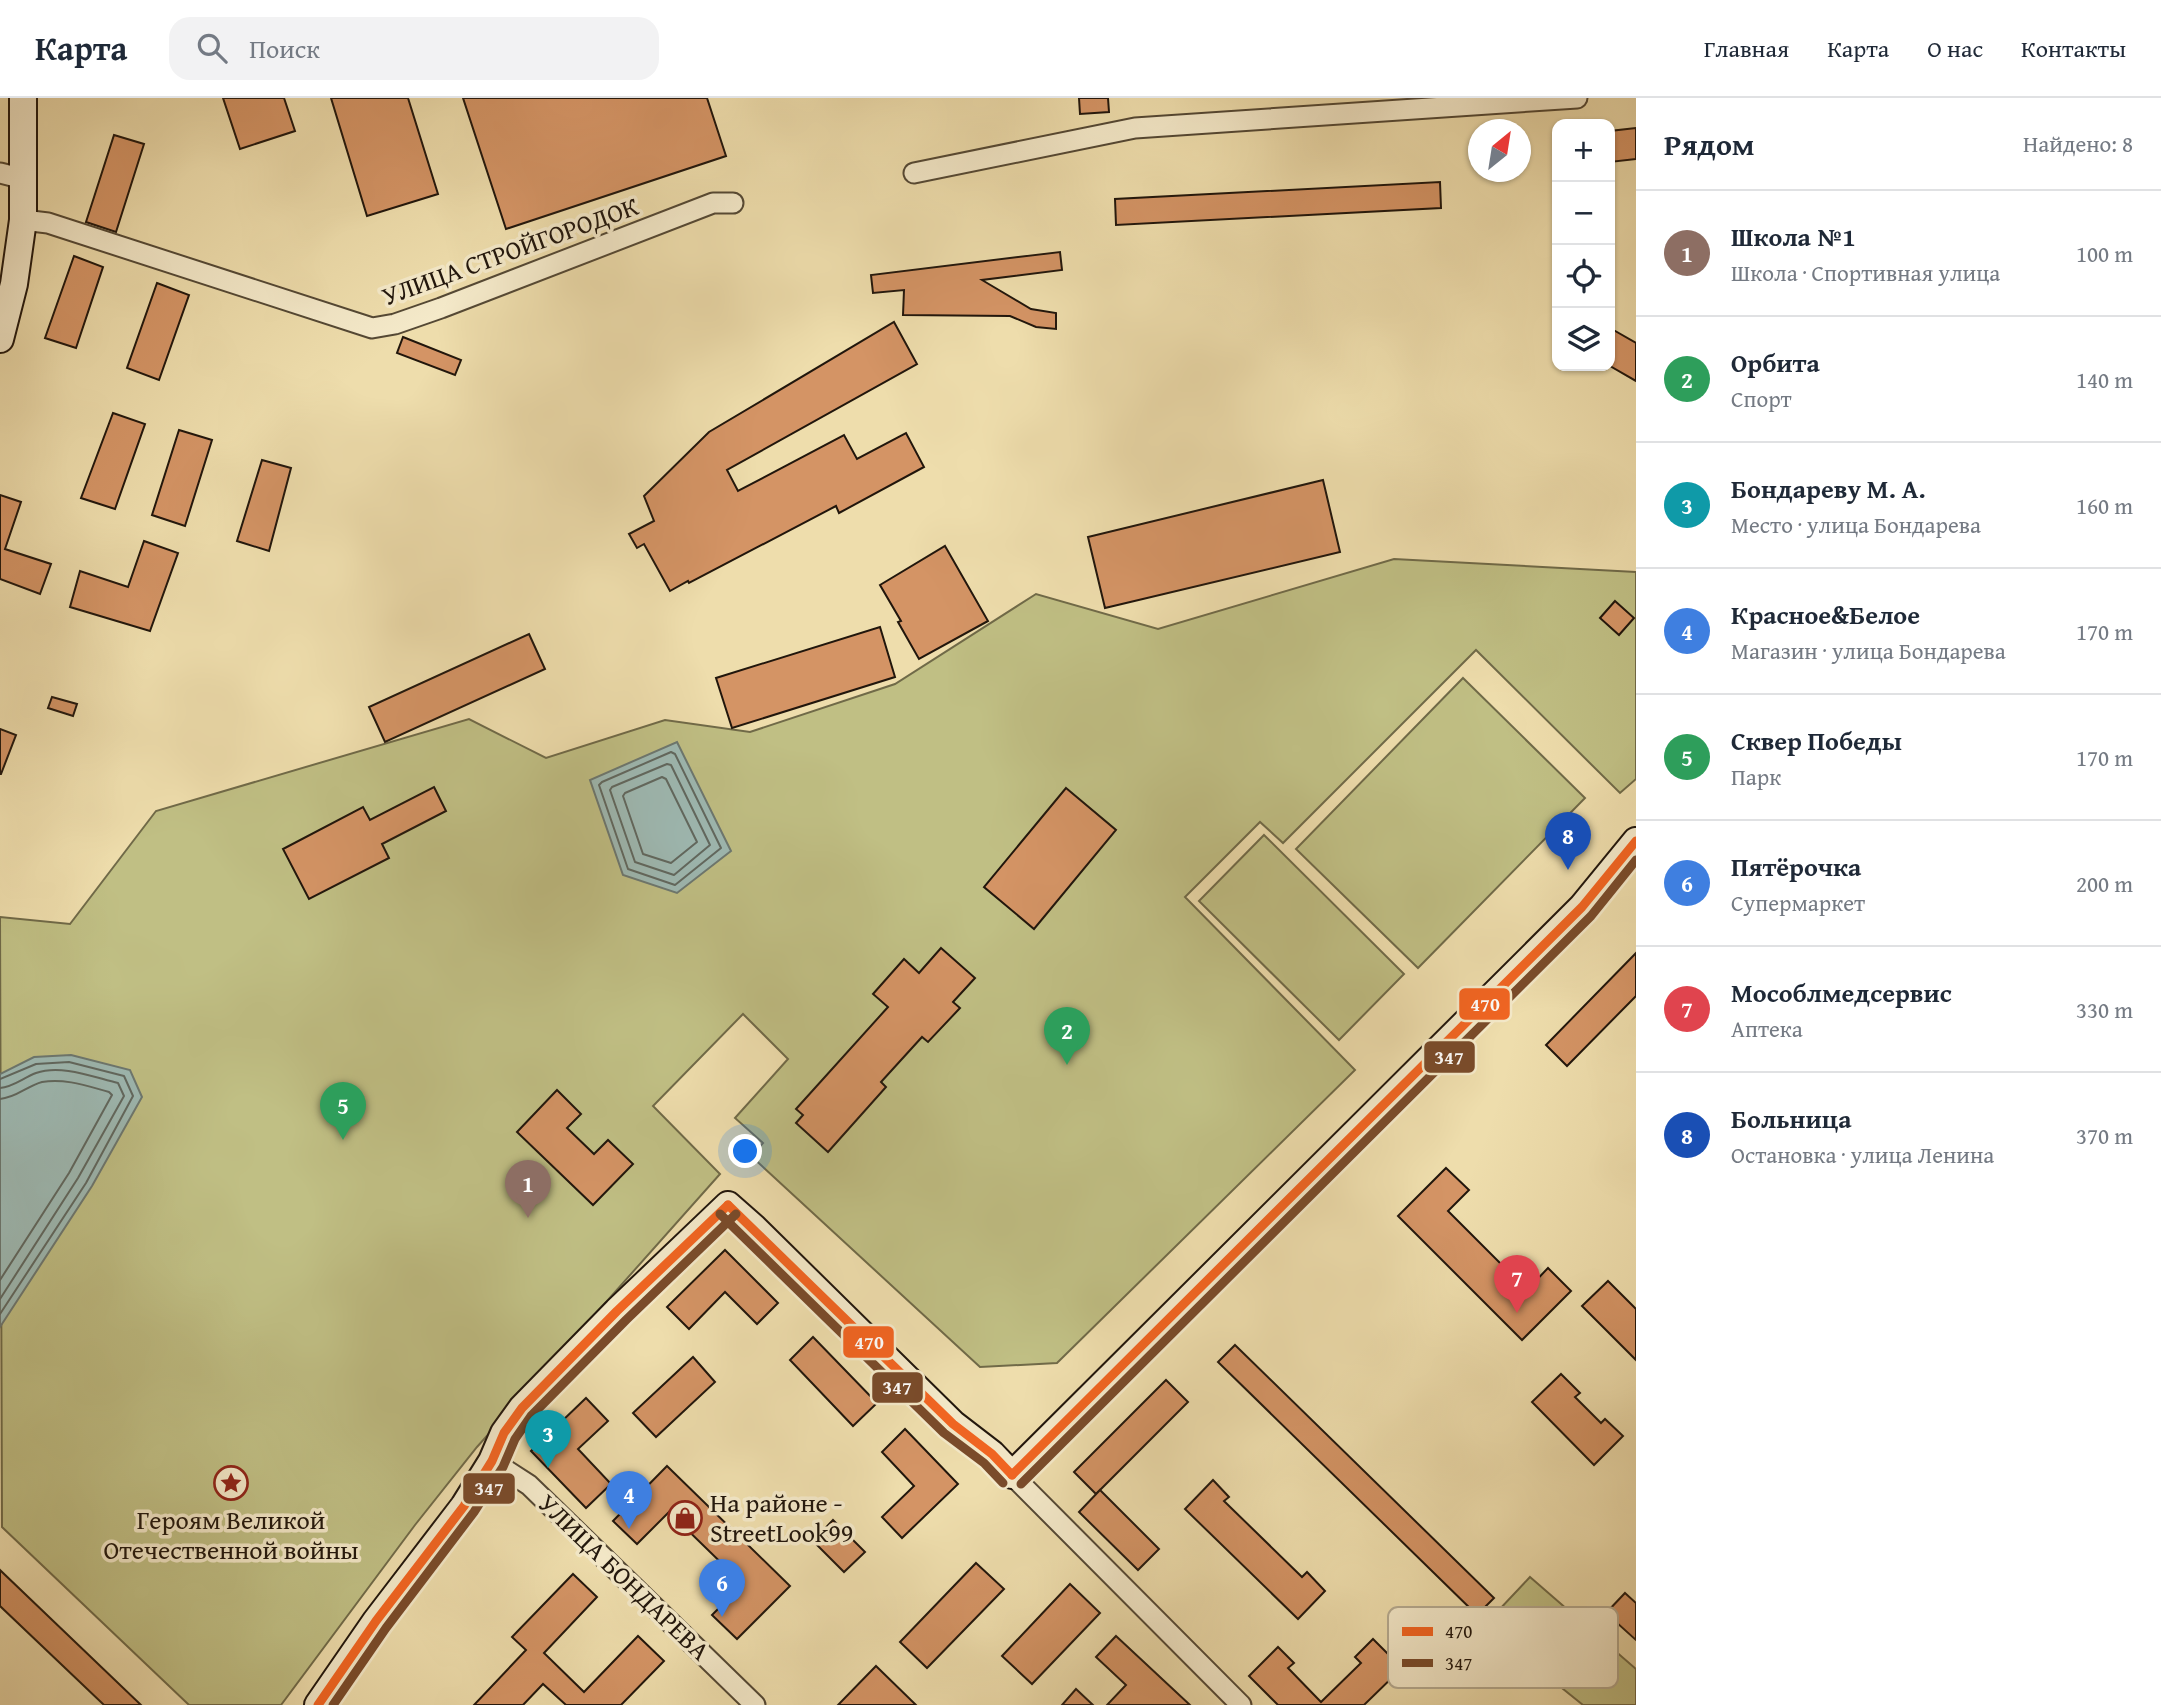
<!DOCTYPE html>
<html lang="ru">
<head>
<meta charset="utf-8">
<style>
  :root { --surface:#fff; --page:#f2f2f3; --text:#1f2937; --muted:#747a83; --line:#e0e1e3; --accent:#8f2418 }
  body { margin:0; font-family:"Gentium Book Plus",serif; background:var(--page); color:var(--text) }
  .controls { position:absolute; right:21px; top:21px; display:grid; overflow:hidden; border-radius:14px; box-shadow:0 2px 5px #0004 }
  .controls button { width:63px; height:63px; display:grid; place-items:center; padding:0; border:0; border-bottom:2px solid var(--line); background:var(--surface); color:var(--text); font:35px sans-serif }
  .compass { position:absolute; left:1468px; top:21px; width:63px; height:63px; border-radius:50%; background:var(--surface); box-shadow:0 2px 5px #0004; rotate:30deg }
  .you { position:absolute; left:746px; top:1054px; width:24px; height:24px; margin:-18px; border:5px solid #fff; border-radius:50%; background:#1a73e8; box-shadow:0 0 0 10px #1a73e833 }
  .badge { display:grid; place-items:center; width:46px; height:46px; border-radius:50%; background:var(--accent); color:#fff; font-size:23px; font-weight:700 }
  .pin { position:absolute; translate:-50% -58px; filter:drop-shadow(0 2px 4px #0008) }
  .pin::after { content:''; position:absolute; top:37px; width:24px; height:21px; background:inherit; clip-path:polygon(0 0,100% 0,50% 100%) }
  .list { margin:0; padding:0; list-style:none }
  h2 { display:flex; justify-content:space-between; align-items:center; height:91px; margin:0; padding:0 28px; font-size:30px }
  h2 small { font-size:23px; font-weight:400; color:var(--muted) }
  .list li { display:grid; grid-template-columns:46px 1fr auto; gap:21px; align-items:center; box-sizing:border-box; height:126px; padding:0 28px; border-top:2px solid var(--line) }
  .list b { display:block; font-size:26px; white-space:nowrap }
  .list p { margin:0; font-size:23px; white-space:nowrap; color:var(--muted) }
  .list em { font-size:23px; font-style:normal; color:var(--muted) }
  .icon { flex:none; width:38px; height:38px; fill:none; stroke:currentColor; stroke-width:2; stroke-linecap:round; stroke-linejoin:round }
  .map { position:relative; flex:none; width:1636px; height:1607px; overflow:hidden }
  header { display:flex; align-items:center; gap:42px; box-sizing:border-box; height:98px; padding:0 35px; background:var(--surface); border-bottom:2px solid var(--line) }
  header strong { font-size:33px }
  nav { display:flex; gap:38px; margin-inline-start:auto; font-size:24px }
  .search { width:490px; height:63px; background:var(--page); display:flex; align-items:center; gap:18px; box-sizing:border-box; padding:0 24px; border-radius:21px; color:var(--muted); font-size:26px }
  main { display:flex }
  aside { flex:1; background:var(--surface) }
  .map>svg:first-child { display:block }
  .green { fill:#c0bf84; stroke:#706a48; stroke-width:2 }
  .water { fill:#9ebab4; stroke:#6c7871; stroke-width:2 }
  .lines { fill:none; stroke-linecap:round; stroke-linejoin:round }
  .shore { stroke:#606860; stroke-width:2 }
  .building { fill:#d49465; stroke:#21160c; stroke-width:2 }
  .street-casing { stroke:#544834; stroke-width:23 }
  .secondary-casing { stroke:#21160c; stroke-width:30 }
  .street { stroke:#f4e9c9; stroke-width:19 }
  .secondary { stroke:#f4e9c9; stroke-width:26 }
  .bus-1-casing { stroke:#f4e9c9; stroke-width:14 }
  .bus-2-casing { stroke:#f4e9c9; stroke-width:14 }
  .bus-1 { stroke:#f26522; stroke-width:9 }
  .bus-2 { stroke:#7a4b2a; stroke-width:9 }
  .labels { text-anchor:middle; stroke-width:7; stroke-linejoin:round; paint-order:stroke }
  .street-label { font-size:26px; fill:#21160c; stroke:#f4e9c9 }
  .poi-label { font-size:26px; fill:#21160c; stroke:#f4e9c9; text-anchor:start }
  .key { fill:#f4e9c9; stroke:#b5aa90; stroke-width:2 }
  .key-label { font-size:19px; fill:#21160c }
  .line-badge { stroke:#f4e9c9; stroke-width:2.5 }
  .badge-label { font-size:19px; text-anchor:middle; font-weight:bold; fill:#fff }
</style>
</head>
<body>
<header>
<strong>Карта</strong>
<div class="search"><svg class="icon" aria-label="search" viewBox="0 0 24 24"><circle cx="10" cy="10" r="6"/><path d="M15 15l6 6"/></svg>Поиск</div>
<nav><a>Главная</a><a>Карта</a><a>О нас</a><a>Контакты</a></nav>
</header>
<main>
<div class="map">
<svg width="1636" height="1607" viewBox="0 0 1636 1607">
  <rect width="100%" height="100%" fill="#eeddac"/>
  <filter id="stains"><feTurbulence type="fractalNoise" baseFrequency=".00286" numOctaves="4"/><feColorMatrix values="0 0 0 0 .2 0 0 0 0 .09 0 0 0 0 .02 0 0 0 .5 -.17"/></filter>
  <radialGradient id="worn" r=".72"><stop offset=".6" stop-color="#630" stop-opacity="0"/><stop offset="1" stop-color="#630" stop-opacity=".3"/></radialGradient>
  <g class="green">
    <polygon points="1394,461 1636,474 1636,681 1620,695 1476,552 1283,745 1260,724 1185,799 1355,972 1057,1265 980,1269 751,1058 763,1045 735,1020 788,961 743,916 653,1008 720,1076 477,1349 415,1427 281,1607 189,1607 2,1429 0,819 70,826 156,713 469,621 546,660 665,622 750,634 895,586 1036,496 1158,531"/>
    <polygon points="1463,580 1585,700 1418,870 1296,751"/>
    <polygon points="1264,737 1404,876 1339,942 1199,803"/>
    <polygon points="1530,1479 1636,1571 1636,1607 1583,1607 1537,1570 1447,1567"/>
  </g>
  <g class="water">
    <polygon points="677,644 731,753 677,795 623,777 590,682"/>
    <polygon points="71,957 130,972 142,999 92,1088 0,1229 0,976 34,959"/>
  </g>
  <g class="lines">
    <g class="shore">
      <polygon points="671,654 675,656 721,750 675,787 628,771 599,687 602,684"/>
      <polygon points="667,666 671,667 710,747 674,777 635,764 610,692 612,689"/>
      <polygon points="662,679 666,681 697,744 671,765 643,756 623,698 625,695"/>
      <polyline points="0,981 36,966 69,964 124,978 133,998 86,1085 0,1216"/>
      <path d="M 0,990 C 13,989 23,980 36,975 C 61,966 93,979 118,985 L 124,998 L 78,1080 L 0,1201"/>
      <path d="M 0,1001 C 16,1000 27,988 42,984 C 65,980 87,988 109,994 L 112,997 L 69,1075 L 0,1182"/>
    </g>
  </g>
  <g class="building">
    <polygon points="223,0 284,0 295,33 240,51"/>
    <polygon points="331,0 408,0 438,96 367,118"/>
    <polygon points="463,0 707,0 726,58 506,131"/>
    <polygon points="1079,0 1108,0 1109,14 1080,16"/>
    <polygon points="1636,30 1636,61 1610,64 1610,33"/>
    <polygon points="114,37 144,46 116,134 86,124"/>
    <polygon points="1440,84 1441,110 1116,127 1115,101"/>
    <polygon points="1060,154 1062,172 982,182 1031,211 1056,215 1056,231 1036,229 1010,218 903,217 904,192 873,195 871,177"/>
    <polygon points="74,158 103,169 76,250 45,240"/>
    <polygon points="157,185 189,197 159,282 127,270"/>
    <polygon points="894,224 917,266 727,372 738,393 844,337 857,361 906,335 924,369 839,415 836,408 689,485 688,483 670,493 644,446 637,450 629,436 654,423 644,398 709,334"/>
    <polygon points="1610,230 1636,245 1636,283 1610,268"/>
    <polygon points="403,239 461,262 455,277 397,255"/>
    <polygon points="113,315 145,326 115,411 81,400"/>
    <polygon points="179,332 212,342 185,428 152,417"/>
    <polygon points="262,362 291,370 269,453 237,443"/>
    <polygon points="1323,382 1340,454 1105,510 1088,439"/>
    <polygon points="0,397 21,404 5,451 51,466 40,496 0,481"/>
    <polygon points="144,443 178,455 150,533 70,509 80,473 128,489"/>
    <polygon points="945,448 988,523 919,561 898,524 901,523 880,487"/>
    <polygon points="1615,503 1634,520 1619,537 1600,520"/>
    <polygon points="880,529 895,579 732,630 716,580"/>
    <polygon points="529,536 545,571 385,644 369,609"/>
    <polygon points="52,599 77,606 73,618 48,610"/>
    <polygon points="0,631 16,637 1,676 0,676"/>
    <polygon points="434,689 446,713 382,746 389,760 309,801 283,751 363,709 370,722"/>
    <polygon points="1066,690 1116,732 1034,831 984,789"/>
    <polygon points="941,850 975,880 953,904 960,910 928,944 922,939 881,984 886,989 828,1054 796,1025 803,1017 796,1011 888,909 873,896 904,861 919,875"/>
    <polygon points="1636,855 1636,898 1567,968 1546,947"/>
    <polygon points="557,992 581,1016 567,1030 594,1056 608,1042 633,1066 593,1107 517,1034"/>
    <polygon points="1446,1070 1469,1092 1448,1113 1527,1192 1548,1170 1571,1193 1522,1242 1398,1118"/>
    <polygon points="725,1152 778,1205 757,1226 725,1194 689,1231 667,1209"/>
    <polygon points="1608,1183 1636,1211 1636,1262 1582,1208"/>
    <polygon points="813,1239 877,1305 853,1328 790,1262"/>
    <polygon points="1235,1247 1494,1500 1477,1517 1218,1264"/>
    <polygon points="693,1259 715,1284 656,1339 633,1315"/>
    <polygon points="1561,1276 1580,1295 1575,1299 1601,1325 1605,1321 1623,1338 1594,1367 1532,1304"/>
    <polygon points="1166,1282 1188,1304 1096,1396 1074,1374"/>
    <polygon points="586,1300 608,1323 578,1351 611,1386 586,1410 531,1353"/>
    <polygon points="905,1331 958,1386 902,1440 882,1419 914,1388 882,1354"/>
    <polygon points="667,1368 790,1488 737,1541 712,1517 743,1486 669,1414 637,1446 613,1423"/>
    <polygon points="1213,1382 1229,1399 1224,1403 1302,1479 1307,1474 1325,1493 1298,1521 1185,1411"/>
    <polygon points="1100,1392 1159,1451 1138,1472 1079,1414"/>
    <polygon points="833,1422 865,1454 844,1474 813,1443"/>
    <polygon points="976,1465 1004,1491 927,1570 900,1544"/>
    <polygon points="0,1472 141,1607 104,1607 0,1508"/>
    <polygon points="573,1476 597,1499 544,1555 584,1594 638,1538 664,1563 621,1607 566,1607 543,1586 523,1607 474,1607 526,1552 512,1539"/>
    <polygon points="1070,1486 1100,1515 1032,1586 1002,1558"/>
    <polygon points="1625,1495 1636,1505 1636,1542 1606,1515"/>
    <polygon points="1116,1538 1190,1607 1107,1607 1126,1587 1096,1559"/>
    <polygon points="1373,1541 1402,1570 1364,1607 1278,1607 1249,1578 1278,1549 1294,1565 1288,1570 1321,1604 1361,1565 1355,1559"/>
    <polygon points="876,1568 916,1607 838,1607"/>
    <polygon points="1076,1591 1093,1607 1062,1607"/>
  </g>
  <g class="lines">
    <g class="street-casing">
      <g id="street">
        <polyline points="0,75 24,81"/>
        <polyline points="914,75 1135,30 1577,0"/>
        <polyline points="23,122 48,125 372,230 395,226 441,210 713,105 733,105"/>
        <polyline points="492,1363 529,1387 755,1607"/>
        <polyline points="1012,1377 1241,1607"/>
      </g>
    </g>
    <g class="secondary-casing">
      <g id="secondary">
        <polyline points="0,241 14,186 23,122 23,0"/>
        <polyline points="318,1607 376,1523 464,1408 492,1363 504,1335 522,1310 617,1213 728,1107 753,1129 953,1326 992,1356 1012,1377 1582,809 1636,743"/>
      </g>
    </g>
    <use href="#street" class="street"/>
    <use href="#secondary" class="secondary"/>
    <g class="bus-1-casing">
      <g id="bus-1">
        <polyline points="728,1107 953,1326 992,1356 1012,1377"/>
        <polyline points="1012,1377 1582,809 1636,743"/>
        <polyline points="318,1607 376,1523 464,1408 492,1363 504,1335 522,1310 617,1213 728,1107"/>
      </g>
    </g>
    <g class="bus-2-casing">
      <g id="bus-2">
        <polyline points="720,1116 944,1335 984,1365 1003,1385"/>
        <polyline points="1021,1386 1591,818 1636,762"/>
        <polyline points="333,1607 386,1530 474,1414 503,1369 515,1341 531,1318 626,1222 736,1116"/>
      </g>
    </g>
    <use href="#bus-1" class="bus-1"/>
    <use href="#bus-2" class="bus-2"/>
  </g>
  <defs>
    <g id="sight-ring" transform="scale(1.75)"><circle r="9.5" fill="#f4e9c9" stroke="#8f2418" stroke-width="1.5"/><path d="M0-6L1.8-2.2L6-1.7L2.9 1.2L3.7 5.4L0 3.3L-3.7 5.4L-2.9 1.2L-6-1.7L-1.8-2.2Z" fill="#8f2418"/></g>
    <g id="shop-ring" transform="scale(1.75)"><circle r="9.5" fill="#f4e9c9" stroke="#8f2418" stroke-width="1.5"/><path d="M-5-2.5h2.3a2.7 3.5 0 0 1 5.4 0H5L5.5 6h-11ZM-1.5-2.5h3a1.5 2.3 0 0 0-3 0Z" fill="#8f2418"/></g>
  </defs>
  <g fill-rule="evenodd">
    <use href="#sight-ring" x="231" y="1385"/>
    <use href="#shop-ring" x="685" y="1420"/>
  </g>
  <g class="labels">
    <g class="street-label">
      <text transform="translate(510 153) rotate(-20)" y="9">УЛИЦА СТРОЙГОРОДОК</text>
      <text transform="translate(624 1479) rotate(44)" y="9">УЛИЦА БОНДАРЕВА</text>
    </g>
    <g class="poi-label">
      <text x="710" y="1414">На районе -<tspan x="710" dy="30">StreetLook99</tspan></text>
      <text x="231" y="1431" text-anchor="middle">Героям Великой<tspan x="231" dy="30">Отечественной войны</tspan></text>
    </g>
  </g>
  <rect x="1388" y="1509" width="230" height="81" rx="10" class="key"/>
  <rect x="1402" y="1529" width="31" height="9" fill="#f26522"/>
  <rect x="1402" y="1561" width="31" height="8" fill="#7a4b2a"/>
  <g class="key-label">
    <text x="1445" y="1540">470</text>
    <text x="1445" y="1572">347</text>
  </g>
  <g class="line-badge">
    <rect x="1458" y="889" width="53" height="34" rx="7" fill="#f26522"/>
    <rect x="1423" y="942" width="53" height="34" rx="7" fill="#7a4b2a"/>
    <rect x="842" y="1227" width="53" height="34" rx="7" fill="#f26522"/>
    <rect x="871" y="1273" width="53" height="33" rx="7" fill="#7a4b2a"/>
    <rect x="462" y="1374" width="54" height="33" rx="7" fill="#7a4b2a"/>
  </g>
  <g class="badge-label">
    <text x="1485" y="913">470</text>
    <text x="1449" y="966">347</text>
    <text x="869" y="1251">470</text>
    <text x="897" y="1296">347</text>
    <text x="489" y="1397">347</text>
  </g>
  <rect width="100%" height="100%" filter="url(#stains)"/>
  <rect width="100%" height="100%" fill="url(#worn)"/>
</svg>
<div class="controls">
<button>+</button>
<button>−</button>
<button><svg class="icon" aria-label="locate" viewBox="0 0 24 24"><circle cx="12" cy="12" r="6"/><path d="M12 2v4M12 18v4M2 12h4M18 12h4"/></svg></button>
<button><svg class="icon" aria-label="layers" viewBox="0 0 24 24"><path d="M12 4l9 5-9 5-9-5zM3 14l9 5 9-5"/></svg></button>
</div>
<svg class="compass" viewBox="-18 -18 36 36"><path d="M0-13l5 13h-10z" fill="#e53935"/><path d="M0 13l5-13h-10z" fill="#747a83"/></svg>
<div class="you"></div>
<div class="pin badge" style="left:528px;top:1120px;background:#8d6e63">1</div>
<div class="pin badge" style="left:1067px;top:967px;background:#2e9e5b">2</div>
<div class="pin badge" style="left:548px;top:1370px;background:#0f9aa8">3</div>
<div class="pin badge" style="left:629px;top:1431px;background:#3f7fe0">4</div>
<div class="pin badge" style="left:343px;top:1042px;background:#2e9e5b">5</div>
<div class="pin badge" style="left:722px;top:1519px;background:#3f7fe0">6</div>
<div class="pin badge" style="left:1517px;top:1215px;background:#e0444e">7</div>
<div class="pin badge" style="left:1568px;top:772px;background:#1a4fb4">8</div>
</div>
<aside>
<h2>Рядом<small>Найдено: 8</small></h2>
<ul class="list">
<li><span class="badge" style="background:#8d6e63">1</span><div><b>Школа №1</b><p>Школа · Спортивная улица</p></div><em>100 m</em></li>
<li><span class="badge" style="background:#2e9e5b">2</span><div><b>Орбита</b><p>Спорт</p></div><em>140 m</em></li>
<li><span class="badge" style="background:#0f9aa8">3</span><div><b>Бондареву М. А.</b><p>Место · улица Бондарева</p></div><em>160 m</em></li>
<li><span class="badge" style="background:#3f7fe0">4</span><div><b>Красное&amp;Белое</b><p>Магазин · улица Бондарева</p></div><em>170 m</em></li>
<li><span class="badge" style="background:#2e9e5b">5</span><div><b>Сквер Победы</b><p>Парк</p></div><em>170 m</em></li>
<li><span class="badge" style="background:#3f7fe0">6</span><div><b>Пятёрочка</b><p>Супермаркет</p></div><em>200 m</em></li>
<li><span class="badge" style="background:#e0444e">7</span><div><b>Мособлмедсервис</b><p>Аптека</p></div><em>330 m</em></li>
<li><span class="badge" style="background:#1a4fb4">8</span><div><b>Больница</b><p>Остановка · улица Ленина</p></div><em>370 m</em></li>
</ul>
</aside>
</main>
</body>
</html>
